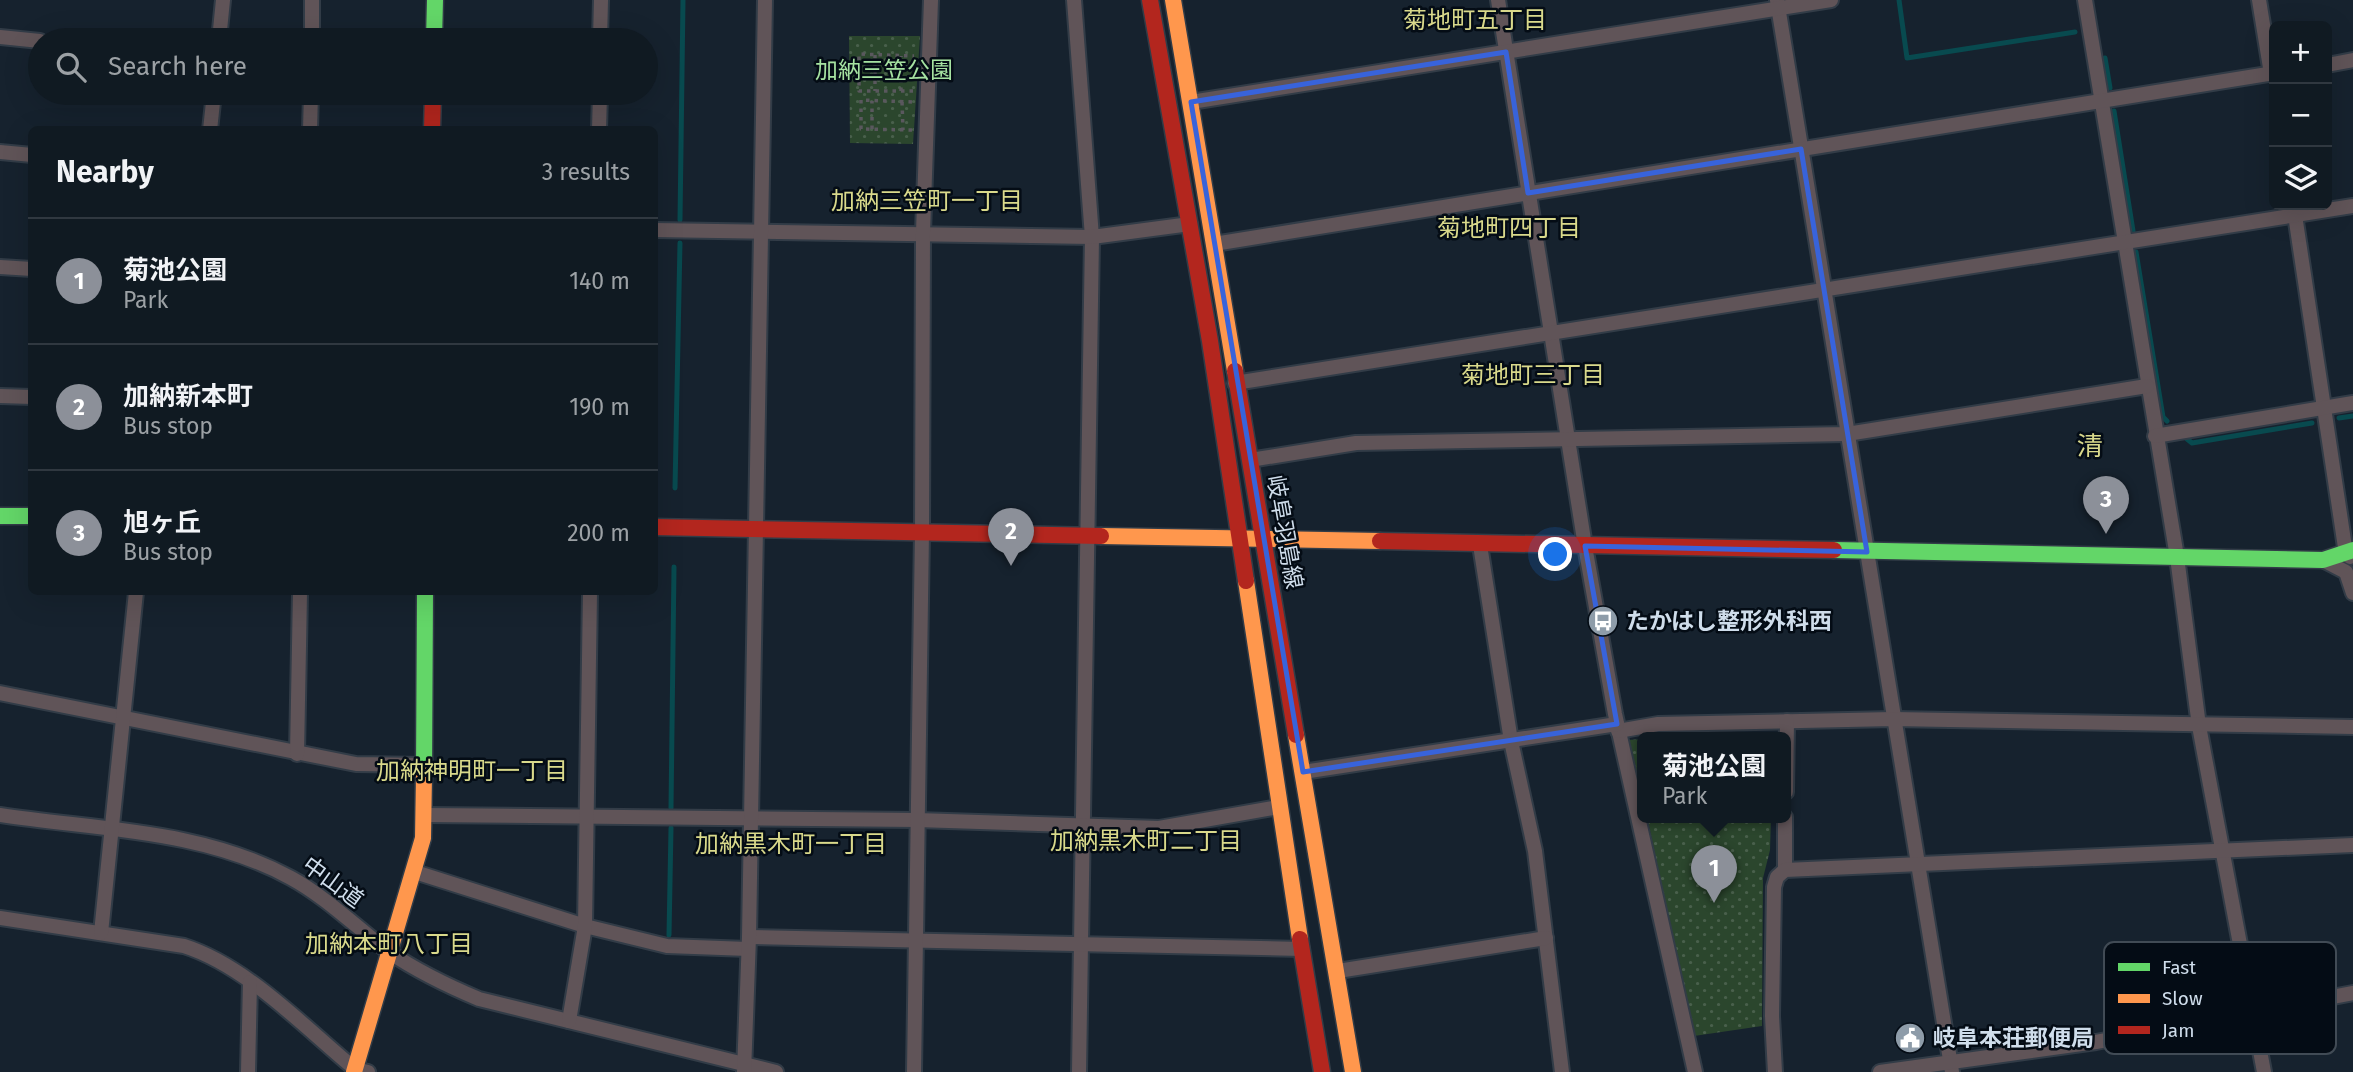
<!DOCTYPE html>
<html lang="en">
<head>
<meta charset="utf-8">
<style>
  :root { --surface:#101a22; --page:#19232a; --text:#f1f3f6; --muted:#9ca1a5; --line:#303840; --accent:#8c9099 }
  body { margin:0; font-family:"Fira Sans","Noto Sans JP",sans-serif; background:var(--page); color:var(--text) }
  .controls { position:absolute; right:21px; top:21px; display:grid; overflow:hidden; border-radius:10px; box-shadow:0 7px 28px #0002 }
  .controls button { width:63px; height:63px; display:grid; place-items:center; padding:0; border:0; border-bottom:2px solid var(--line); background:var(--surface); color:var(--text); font:35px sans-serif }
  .you { position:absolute; left:1556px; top:555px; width:24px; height:24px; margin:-18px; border:5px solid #fff; border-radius:50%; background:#1a73e8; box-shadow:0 0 0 10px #1a73e833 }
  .badge { display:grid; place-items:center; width:46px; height:46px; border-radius:50%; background:var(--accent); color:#fff; font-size:23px; font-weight:700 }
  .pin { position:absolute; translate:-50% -58px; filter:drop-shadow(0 2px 4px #0008) }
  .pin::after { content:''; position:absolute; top:37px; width:24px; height:21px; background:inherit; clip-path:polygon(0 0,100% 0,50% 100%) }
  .popup { position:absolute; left:1637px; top:732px; width:154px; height:91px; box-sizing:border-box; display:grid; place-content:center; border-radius:10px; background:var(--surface); filter:drop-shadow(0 2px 5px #0005); font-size:23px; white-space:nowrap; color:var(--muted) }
  .popup b { font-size:26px; color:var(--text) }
  .popup::after { content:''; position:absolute; left:50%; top:100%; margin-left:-14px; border:14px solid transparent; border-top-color:var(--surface) }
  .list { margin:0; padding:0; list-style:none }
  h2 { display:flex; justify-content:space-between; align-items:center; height:91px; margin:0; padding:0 28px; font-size:30px }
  h2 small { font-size:23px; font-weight:400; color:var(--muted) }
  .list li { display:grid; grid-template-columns:46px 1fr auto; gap:21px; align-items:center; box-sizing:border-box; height:126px; padding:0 28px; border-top:2px solid var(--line) }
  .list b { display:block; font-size:26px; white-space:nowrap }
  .list p { margin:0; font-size:23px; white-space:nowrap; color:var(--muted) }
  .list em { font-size:23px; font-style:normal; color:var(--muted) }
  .icon { flex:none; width:38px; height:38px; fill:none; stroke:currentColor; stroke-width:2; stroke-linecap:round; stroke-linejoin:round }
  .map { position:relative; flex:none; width:2353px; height:1072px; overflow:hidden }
  .search { position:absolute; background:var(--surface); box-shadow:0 7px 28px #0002; left:28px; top:28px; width:630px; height:77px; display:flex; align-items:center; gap:18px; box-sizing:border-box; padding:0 24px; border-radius:38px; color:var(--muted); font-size:26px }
  .panel { position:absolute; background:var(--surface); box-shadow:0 7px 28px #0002; left:28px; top:126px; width:630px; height:469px; border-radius:10px }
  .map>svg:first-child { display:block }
  .grass { fill:url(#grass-dots) }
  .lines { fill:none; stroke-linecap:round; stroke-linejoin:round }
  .stream { stroke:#084a4f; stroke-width:5 }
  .street-casing { stroke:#323c47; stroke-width:18 }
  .fast-casing { stroke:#323c47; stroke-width:19 }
  .slow-casing { stroke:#323c47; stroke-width:19 }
  .jam-casing { stroke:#323c47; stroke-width:19 }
  .path { stroke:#5a585e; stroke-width:3.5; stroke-dasharray:3.5 5; stroke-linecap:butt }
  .street { stroke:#605458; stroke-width:14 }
  .fast { stroke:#63d668; stroke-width:16 }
  .slow { stroke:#ff974d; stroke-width:16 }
  .jam { stroke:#b3261e; stroke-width:16 }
  .marked { fill:none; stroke:#3863db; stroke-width:5; stroke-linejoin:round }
  .labels { text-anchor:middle; stroke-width:5; stroke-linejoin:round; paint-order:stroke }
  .park-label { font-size:23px; fill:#a6e3a1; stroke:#040c15 }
  .street-label { font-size:23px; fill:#cfddeb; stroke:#040c15 }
  .poi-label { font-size:23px; font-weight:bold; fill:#cfddeb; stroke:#040c15; text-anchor:start }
  .neighbourhood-label { font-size:24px; fill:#d9d98b; stroke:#040c15 }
  .quarter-label { font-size:26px; fill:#d9d98b; stroke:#040c15 }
  .key { fill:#040c15; stroke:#414b55; stroke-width:2 }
  .key-label { font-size:19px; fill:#cfddeb }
</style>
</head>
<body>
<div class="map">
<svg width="2353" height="1072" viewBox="0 0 2353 1072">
  <defs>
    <pattern id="grass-dots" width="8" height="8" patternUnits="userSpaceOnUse" patternTransform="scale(1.75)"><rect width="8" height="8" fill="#2b462d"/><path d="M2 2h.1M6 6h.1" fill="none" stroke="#49604c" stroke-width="1.8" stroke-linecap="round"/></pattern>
  </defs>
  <rect width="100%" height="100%" fill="#16222e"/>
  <g class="grass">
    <polygon points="849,36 920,36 913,144 850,143"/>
    <polygon points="1642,739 1642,799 1628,740"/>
    <polygon points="1647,817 1771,817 1770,850 1763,878 1762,1026 1694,1036"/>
  </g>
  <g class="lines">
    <g class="stream">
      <polyline points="1899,0 1907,58 2075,32"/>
      <polyline points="2105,58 2110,88"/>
      <polyline points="2114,111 2133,231"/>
      <polyline points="680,220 683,0"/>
      <polyline points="2136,252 2163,417 2167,421"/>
      <polyline points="2339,418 2353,416"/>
      <polyline points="2187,439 2192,443 2312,423"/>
      <polyline points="675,488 680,243"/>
      <polyline points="671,808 674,567"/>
      <polyline points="669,935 671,828"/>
    </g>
    <g class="street-casing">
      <g id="street">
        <polyline points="1074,0 1092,237 1079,1072"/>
        <polyline points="1498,0 1585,546 1615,714 1695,1072"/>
        <polyline points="1777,0 1952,1072"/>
        <polyline points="2085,0 2177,557 2199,726 2264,1072"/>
        <polyline points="2259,0 2271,74"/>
        <polyline points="0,37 40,41"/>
        <polyline points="219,40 223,0"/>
        <polyline points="312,40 312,0"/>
        <polyline points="600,40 601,0"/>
        <polyline points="2327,65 2353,60"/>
        <polyline points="1191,102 1831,0"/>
        <polyline points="210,130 214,93"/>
        <polyline points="310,130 311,93"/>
        <polyline points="599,130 600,93"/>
        <polyline points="0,152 32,155"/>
        <polyline points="2295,215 2346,554 2350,557"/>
        <polyline points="654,230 1092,237 1190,224"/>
        <polyline points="1214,244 2274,73"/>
        <polyline points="0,267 32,269"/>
        <polyline points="1235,383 2353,206"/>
        <polyline points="0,396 32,397"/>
        <polyline points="2155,436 2353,403"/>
        <polyline points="1250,460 1356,443 1847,434 2147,386"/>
        <polyline points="1480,545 1511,741 1535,851 1562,1072"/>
        <polyline points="2323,560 2346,572 2353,593"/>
        <polyline points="0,693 356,764 425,765"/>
        <polyline points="1618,731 1658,724 1893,719 2353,727"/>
        <polyline points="297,754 300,592"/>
        <polyline points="1303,772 1617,724"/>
        <polyline points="1786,792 1787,721"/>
        <path d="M 0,815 C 98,830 201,829 291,878 C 326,897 357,928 389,952 C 417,971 448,986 479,999 L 776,1072"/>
        <polyline points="425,815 917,820 1159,828 1279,807"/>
        <polyline points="1785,870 1785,817"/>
        <polyline points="415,872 585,926 667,946 748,949"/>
        <path d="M 0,918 L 184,946 C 247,966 304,1027 355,1069 L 368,1072"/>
        <polyline points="101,933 136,592"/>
        <polyline points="749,937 1302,949"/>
        <polyline points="1338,971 1546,938"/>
        <polyline points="569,1021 585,926 590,592"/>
        <polyline points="248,1072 250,982"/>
        <polyline points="744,1072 749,937 765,0"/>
        <polyline points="914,1072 922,532 923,233 931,0"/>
        <polyline points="1775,1072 1772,1016 1774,887 1777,877 1785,870 2353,845"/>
        <polyline points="1880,1072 2096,1042 2353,993"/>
      </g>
    </g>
    <g class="fast-casing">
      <g id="fast">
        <polyline points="434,40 435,0"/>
        <polyline points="0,516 32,516"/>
        <polyline points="1834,550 2323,560 2353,550"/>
        <polyline points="424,775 425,592"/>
      </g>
    </g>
    <g class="slow-casing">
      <g id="slow">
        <polyline points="1173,0 1235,371"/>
        <polyline points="1101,536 1380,541"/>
        <polyline points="1246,581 1300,939"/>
        <polyline points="1296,735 1353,1072"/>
        <polyline points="354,1072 423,838 424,775"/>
      </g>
    </g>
    <g class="jam-casing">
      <g id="jam">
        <polyline points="1150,0 1210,341 1246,581"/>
        <polyline points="432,130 433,93"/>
        <polyline points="1235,371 1296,735"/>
        <polyline points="654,527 1101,536"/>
        <polyline points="1380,541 1834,550"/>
        <polyline points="1300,939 1322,1072"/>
      </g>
    </g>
    <g class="path">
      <polyline points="875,55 875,91"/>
      <polyline points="901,91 901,56"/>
      <polyline points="913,91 859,91 859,54 914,56"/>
      <polyline points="902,102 903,130"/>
      <polyline points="872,129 872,101"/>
      <polyline points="912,130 861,129 861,100 913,102"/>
    </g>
    <use href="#street" class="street"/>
    <use href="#fast" class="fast"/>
    <use href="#slow" class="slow"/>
    <use href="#jam" class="jam"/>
  </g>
  <path class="marked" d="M 1506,52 L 1528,193 L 1801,149 L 1867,552 L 1585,546 L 1617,724 L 1303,772 L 1191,102 Z"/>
  <defs>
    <g id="bus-disc" transform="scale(1.575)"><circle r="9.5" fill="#8e9ca9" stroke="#040c15"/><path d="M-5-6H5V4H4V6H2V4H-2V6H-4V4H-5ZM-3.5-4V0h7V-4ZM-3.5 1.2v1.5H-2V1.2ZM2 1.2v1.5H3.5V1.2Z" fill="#fff"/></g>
    <g id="civic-disc" transform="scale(1.575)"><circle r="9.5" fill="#8e9ca9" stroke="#040c15"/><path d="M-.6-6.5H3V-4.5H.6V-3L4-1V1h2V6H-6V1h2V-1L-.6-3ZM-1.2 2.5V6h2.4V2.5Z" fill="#fff"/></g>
  </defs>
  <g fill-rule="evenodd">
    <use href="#bus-disc" x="1603" y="621"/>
    <use href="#civic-disc" x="1910" y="1038"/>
  </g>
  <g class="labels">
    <g class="park-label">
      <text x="884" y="78">加納三笠公園</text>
    </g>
    <g class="street-label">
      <text transform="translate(1285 532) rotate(80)" y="8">岐阜羽島線</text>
      <text transform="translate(333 882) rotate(36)" y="8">中山道</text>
    </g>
    <g class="poi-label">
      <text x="1626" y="629">たかはし整形外科西</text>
      <text x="1933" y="1046">岐阜本荘郵便局</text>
    </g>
    <g class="neighbourhood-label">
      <text x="1475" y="28">菊地町五丁目</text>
      <text x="927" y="209">加納三笠町一丁目</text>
      <text x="1509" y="236">菊地町四丁目</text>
      <text x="1533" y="383">菊地町三丁目</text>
      <text x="472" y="779">加納神明町一丁目</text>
      <text x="1146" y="849">加納黒木町二丁目</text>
      <text x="791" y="852">加納黒木町一丁目</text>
      <text x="389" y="952">加納本町八丁目</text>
    </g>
    <g class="quarter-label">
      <text x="2090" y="455">清</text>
    </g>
  </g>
  <rect x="2104" y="942" width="232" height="112" rx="10" class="key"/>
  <rect x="2118" y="963" width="32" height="8" fill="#63d668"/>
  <rect x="2118" y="994" width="32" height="9" fill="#ff974d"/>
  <rect x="2118" y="1026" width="32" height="8" fill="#b3261e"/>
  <g class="key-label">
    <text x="2162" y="974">Fast</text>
    <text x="2162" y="1005">Slow</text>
    <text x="2162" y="1037">Jam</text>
  </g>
</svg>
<div class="controls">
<button>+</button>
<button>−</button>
<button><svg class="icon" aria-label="layers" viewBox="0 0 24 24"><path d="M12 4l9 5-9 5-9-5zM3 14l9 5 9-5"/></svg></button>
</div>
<div class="you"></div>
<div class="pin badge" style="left:1714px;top:903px">1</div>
<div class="popup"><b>菊池公園</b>Park</div>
<div class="pin badge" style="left:1011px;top:566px">2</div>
<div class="pin badge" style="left:2106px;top:534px">3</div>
<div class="search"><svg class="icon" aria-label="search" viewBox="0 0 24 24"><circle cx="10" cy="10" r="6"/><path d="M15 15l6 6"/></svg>Search here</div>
<section class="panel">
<h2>Nearby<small>3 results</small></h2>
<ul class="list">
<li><span class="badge">1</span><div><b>菊池公園</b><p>Park</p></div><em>140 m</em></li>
<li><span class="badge">2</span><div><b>加納新本町</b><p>Bus stop</p></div><em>190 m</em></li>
<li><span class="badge">3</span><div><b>旭ヶ丘</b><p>Bus stop</p></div><em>200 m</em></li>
</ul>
</section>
</div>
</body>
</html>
